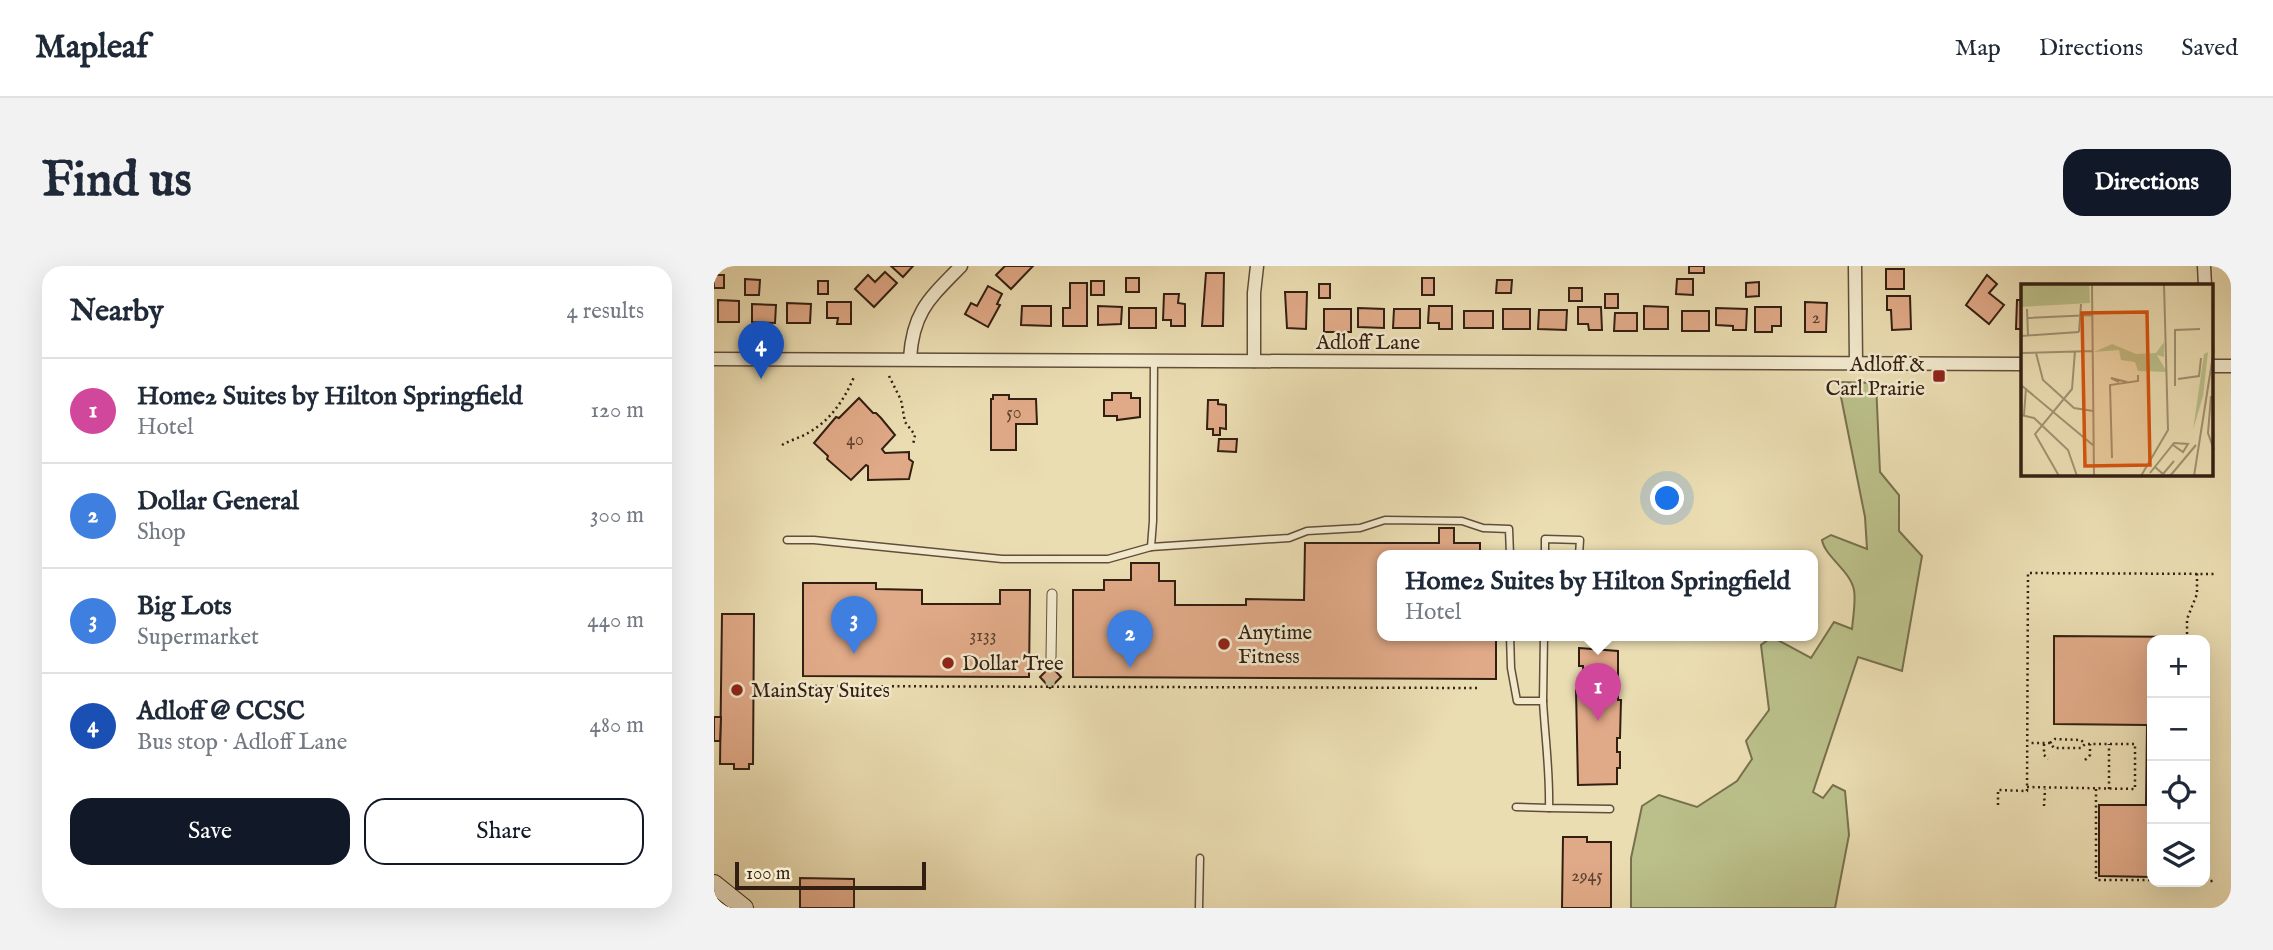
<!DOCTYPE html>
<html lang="en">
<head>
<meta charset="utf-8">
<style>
  :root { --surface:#fff; --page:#f2f2f3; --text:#1f2937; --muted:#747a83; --line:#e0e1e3; --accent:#111827 }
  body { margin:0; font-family:"IM FELL English",serif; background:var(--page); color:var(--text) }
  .controls { position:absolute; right:21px; bottom:21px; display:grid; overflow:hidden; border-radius:14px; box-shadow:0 7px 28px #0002 }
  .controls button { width:63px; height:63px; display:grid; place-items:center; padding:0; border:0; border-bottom:2px solid var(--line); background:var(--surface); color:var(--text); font:35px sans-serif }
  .scale { position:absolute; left:21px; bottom:18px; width:191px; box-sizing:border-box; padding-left:7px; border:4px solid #331f12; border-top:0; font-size:19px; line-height:24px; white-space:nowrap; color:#331f12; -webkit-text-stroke:5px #f2e9cd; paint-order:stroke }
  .you { position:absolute; left:954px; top:233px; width:24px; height:24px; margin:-18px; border:5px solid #fff; border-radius:50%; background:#1a73e8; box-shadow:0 0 0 10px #1a73e833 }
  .badge { display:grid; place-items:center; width:46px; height:46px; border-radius:50%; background:var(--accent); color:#fff; font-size:23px; font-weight:700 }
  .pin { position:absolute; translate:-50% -58px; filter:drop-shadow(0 2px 4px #0008) }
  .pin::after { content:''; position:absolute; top:37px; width:24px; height:21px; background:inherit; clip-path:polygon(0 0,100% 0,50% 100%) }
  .popup { position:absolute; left:663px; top:284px; width:441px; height:91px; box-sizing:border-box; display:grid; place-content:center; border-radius:14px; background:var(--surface); filter:drop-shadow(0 2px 5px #0005); font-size:23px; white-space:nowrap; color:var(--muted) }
  .popup b { font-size:26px; color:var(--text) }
  .popup::after { content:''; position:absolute; left:50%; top:100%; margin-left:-14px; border:14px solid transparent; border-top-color:var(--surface) }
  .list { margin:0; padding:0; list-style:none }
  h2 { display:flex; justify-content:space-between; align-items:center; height:91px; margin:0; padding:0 28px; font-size:30px }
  h2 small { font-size:23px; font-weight:400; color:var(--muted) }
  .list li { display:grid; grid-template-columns:46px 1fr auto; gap:21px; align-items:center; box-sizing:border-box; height:105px; padding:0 28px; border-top:2px solid var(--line) }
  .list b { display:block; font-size:26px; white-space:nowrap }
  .list p { margin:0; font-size:23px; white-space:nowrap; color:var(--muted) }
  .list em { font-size:23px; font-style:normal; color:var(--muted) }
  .actions { display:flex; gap:14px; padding:21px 28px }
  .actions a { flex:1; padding:16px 0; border:2px solid var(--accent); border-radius:21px; text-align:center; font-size:24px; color:var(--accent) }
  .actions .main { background:var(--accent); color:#fff }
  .icon { flex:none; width:38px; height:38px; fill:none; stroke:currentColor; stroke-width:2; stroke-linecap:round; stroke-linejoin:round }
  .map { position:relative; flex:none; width:1517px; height:642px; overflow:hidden; border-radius:21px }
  header { display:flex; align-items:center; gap:42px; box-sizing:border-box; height:98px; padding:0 35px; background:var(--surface); border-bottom:2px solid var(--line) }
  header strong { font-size:33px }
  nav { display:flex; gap:38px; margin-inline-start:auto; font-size:24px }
  .intro { display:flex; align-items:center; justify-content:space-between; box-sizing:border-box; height:168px; padding:0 42px }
  h1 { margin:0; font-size:49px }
  .button { padding:18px 32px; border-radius:21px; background:var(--accent); color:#fff; font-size:24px; font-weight:700 }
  main { display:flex; gap:42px; padding:0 42px }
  aside { flex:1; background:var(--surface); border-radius:21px; box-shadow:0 7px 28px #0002 }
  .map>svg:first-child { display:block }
  .green { fill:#bbc08a; stroke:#77704e; stroke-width:2 }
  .building { fill:#e0a987; stroke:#331f12; stroke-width:2 }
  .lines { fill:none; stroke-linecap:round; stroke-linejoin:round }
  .pedestrian-tunnel { stroke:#c6b792; stroke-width:9; stroke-dasharray:9 4.5; stroke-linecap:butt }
  .service-casing { stroke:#614e3a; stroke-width:9 }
  .pedestrian-casing { stroke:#614e3a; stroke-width:11 }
  .minor-casing { stroke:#614e3a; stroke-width:15 }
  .secondary-casing { stroke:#331f12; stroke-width:20 }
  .path { stroke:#331f12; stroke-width:2.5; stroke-dasharray:2 3.5; stroke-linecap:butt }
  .service { stroke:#f2e9cd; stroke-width:6 }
  .pedestrian { stroke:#f2e9cd; stroke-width:9 }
  .minor { stroke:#f2e9cd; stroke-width:12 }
  .secondary { stroke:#f2e9cd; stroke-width:18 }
  .poi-dot { fill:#8f2418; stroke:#f2e9cd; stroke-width:2.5 }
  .labels { text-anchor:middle; stroke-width:5; stroke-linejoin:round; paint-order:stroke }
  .number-label { font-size:18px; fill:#5e422f }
  .street-label { font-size:21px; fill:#331f12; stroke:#f2e9cd }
  .poi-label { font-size:21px; fill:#331f12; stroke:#f2e9cd; text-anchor:start }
  .inset-road { fill:none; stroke:#a19172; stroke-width:2 }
  .view { fill:#d6530d; fill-opacity:0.15; stroke:#d6530d; stroke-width:3.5 }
  .inset-edge { fill:none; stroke:#331f12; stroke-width:3.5 }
</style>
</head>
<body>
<header>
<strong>Mapleaf</strong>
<nav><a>Map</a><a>Directions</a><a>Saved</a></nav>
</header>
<div class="intro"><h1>Find us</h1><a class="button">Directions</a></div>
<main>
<aside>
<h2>Nearby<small>4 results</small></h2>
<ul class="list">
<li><span class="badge" style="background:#d1479c">1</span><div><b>Home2 Suites by Hilton Springfield</b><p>Hotel</p></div><em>120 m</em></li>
<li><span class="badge" style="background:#3f7fe0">2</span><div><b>Dollar General</b><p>Shop</p></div><em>300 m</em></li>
<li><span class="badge" style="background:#3f7fe0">3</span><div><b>Big Lots</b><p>Supermarket</p></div><em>440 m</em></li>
<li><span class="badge" style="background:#1a4fb4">4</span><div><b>Adloff @ CCSC</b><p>Bus stop · Adloff Lane</p></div><em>480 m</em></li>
</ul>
<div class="actions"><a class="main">Save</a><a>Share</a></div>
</aside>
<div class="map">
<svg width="1517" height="642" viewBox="0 0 1517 642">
  <rect width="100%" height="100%" fill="#ebddb2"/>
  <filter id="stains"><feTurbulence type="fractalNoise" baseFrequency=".00286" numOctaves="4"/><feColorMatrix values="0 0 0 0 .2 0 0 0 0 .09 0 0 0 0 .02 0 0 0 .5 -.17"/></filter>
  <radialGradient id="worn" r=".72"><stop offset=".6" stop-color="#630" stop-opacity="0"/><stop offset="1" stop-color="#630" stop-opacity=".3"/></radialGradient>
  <path class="green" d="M 1124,116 L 1162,117 L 1166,206 L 1185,229 L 1185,265 L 1208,290 L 1188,405 L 1144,391 L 1099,526 L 1109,532 L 1119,519 L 1131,525 L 1135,569 L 1121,642 L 917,642 L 917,592 L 928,540 L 945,529 L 983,541 L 1023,515 L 1038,493 L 1032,475 L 1055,444 L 1047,379 L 1058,371 L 1097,392 L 1120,356 L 1138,363 C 1139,351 1142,335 1140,324 C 1136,304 1111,291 1108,274 L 1117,269 L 1153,283 L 1151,251 Z"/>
  <g class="building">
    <polygon points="177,0 199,0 189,11"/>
    <polygon points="291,0 319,0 297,23 282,9"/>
    <rect x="975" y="0" width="15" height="7"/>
    <rect x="1172" y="3" width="18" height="20"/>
    <polygon points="171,6 183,17 160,41 141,23 154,9 161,16"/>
    <polygon points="492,7 510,7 509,60 488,60"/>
    <rect x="0" y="9" width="10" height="13"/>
    <polygon points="1273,9 1283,18 1275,27 1290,39 1275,58 1252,39"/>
    <rect x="412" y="12" width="13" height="14"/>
    <rect x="708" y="12" width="12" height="17"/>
    <polygon points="31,13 46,14 45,29 31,29"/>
    <polygon points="963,13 979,13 979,29 962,28"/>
    <polygon points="783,14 798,14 797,27 782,27"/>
    <rect x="104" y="15" width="10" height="13"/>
    <rect x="377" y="15" width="13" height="14"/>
    <polygon points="1045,16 1045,30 1032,31 1032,17"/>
    <polygon points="356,17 373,17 373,60 349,60 349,42 356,42"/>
    <rect x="605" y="18" width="11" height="14"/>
    <polygon points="274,20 288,28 283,38 286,39 274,61 251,48 257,37 263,40"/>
    <rect x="855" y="22" width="13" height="13"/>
    <polygon points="571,26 593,26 592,63 573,62"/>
    <polygon points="450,28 465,28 464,37 471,38 471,60 457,60 457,54 449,54"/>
    <rect x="891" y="28" width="13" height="14"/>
    <polygon points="1173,30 1196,30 1197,63 1178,64 1177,44 1173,44"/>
    <polygon points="4,34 25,35 25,56 4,56"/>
    <polygon points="1303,34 1309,34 1309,63 1302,63"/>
    <polygon points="113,36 137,36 137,58 123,58 124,52 113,52"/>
    <polygon points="1091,36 1113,37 1112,66 1091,66"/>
    <polygon points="73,37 97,38 96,57 73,57"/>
    <polygon points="38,38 62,39 61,57 38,56"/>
    <polygon points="308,40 337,40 337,60 307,59"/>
    <polygon points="384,40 408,41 407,58 384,59"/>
    <polygon points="715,40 738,40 738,63 725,63 725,57 714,57"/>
    <polygon points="930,40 954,41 954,63 930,63"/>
    <polygon points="864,41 887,41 888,64 875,64 874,58 864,58"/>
    <polygon points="1041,41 1067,41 1067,60 1058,60 1058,66 1041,66"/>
    <rect x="415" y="42" width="27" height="20"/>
    <polygon points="644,42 670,43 670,62 644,61"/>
    <polygon points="1002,42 1033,43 1032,64 1019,64 1019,60 1002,59"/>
    <rect x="610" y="43" width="27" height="23"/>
    <polygon points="680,43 706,43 706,62 679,62"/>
    <rect x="789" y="43" width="27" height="20"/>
    <polygon points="825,44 853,44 852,64 824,63"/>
    <rect x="750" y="45" width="29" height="17"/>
    <rect x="968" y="45" width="27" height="20"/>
    <polygon points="901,47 923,47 923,65 900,65"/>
    <polygon points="398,127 417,127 417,132 426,132 426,151 403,154 403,150 390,150 390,134 398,134"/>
    <polygon points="279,129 295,129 295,133 322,133 323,158 302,158 302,184 277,184 277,133 279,133"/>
    <polygon points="145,132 159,147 162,147 167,152 181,169 168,183 171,187 195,186 195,193 199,196 195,213 154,214 154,200 152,199 137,214 113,193 114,190 100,177 122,151 125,152"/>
    <polygon points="494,134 504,134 504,138 512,139 512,163 506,162 506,169 499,169 499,163 493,163"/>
    <polygon points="505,173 523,173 522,186 504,185"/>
    <polygon points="725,262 740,262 740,277 766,277 766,289 669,289 669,369 782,369 782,413 359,411 359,324 390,324 390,314 417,314 417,297 445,297 445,315 461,315 461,339 532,339 532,333 590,334 591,277 725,277"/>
    <polygon points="89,317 162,317 162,323 208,324 208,338 286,338 286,324 316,324 315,411 89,410"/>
    <polygon points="8,348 40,348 39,498 35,498 35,503 20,503 20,498 6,498"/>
    <polygon points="1340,370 1481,371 1481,374 1438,374 1438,611 1385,610 1385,539 1432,539 1433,459 1340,458"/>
    <polygon points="865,382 904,385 904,434 907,434 906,472 903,472 903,486 906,486 906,502 903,502 903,518 864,519 862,424 866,424 866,416 869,416 869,400 865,400"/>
    <polygon points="337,400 347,411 336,422 326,411"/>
    <polygon points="0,451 7,451 6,475 0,475"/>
    <polygon points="849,571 873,571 873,576 897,576 897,642 848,642"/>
    <polygon points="86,612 140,613 140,642 86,642"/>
  </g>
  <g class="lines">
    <polyline class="pedestrian-tunnel" points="336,421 337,391"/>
    <g class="service-casing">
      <g id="service">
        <polyline points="73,274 100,274 288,293 394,293 437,281 575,272 593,265 646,262 671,254 748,255 769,262 795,263 796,289"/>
        <polyline points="437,281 439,255 440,94"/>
        <polyline points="831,289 831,273 866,274 865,289"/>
        <path d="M 796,369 L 797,402 L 803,435 L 829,435 C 831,471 836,506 835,542 L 896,543"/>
        <polyline points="829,435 830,369"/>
        <polyline points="802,541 835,542"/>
        <polyline points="485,642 486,592"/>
      </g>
    </g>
    <g class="pedestrian-casing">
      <polyline id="pedestrian" points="337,391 338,328"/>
    </g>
    <g class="minor-casing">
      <g id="minor">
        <polyline points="1141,0 1142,97"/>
        <polyline points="1490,0 1491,19"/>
        <path d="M 196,92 C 199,45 216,32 247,0"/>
        <polyline points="0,93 1309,98"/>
        <polyline points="540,95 540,27 543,0"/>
        <polyline points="1498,100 1517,100"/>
      </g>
    </g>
    <g class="secondary-casing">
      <polyline id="secondary" points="0,618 30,642"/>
    </g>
    <g class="path">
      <polyline points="175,110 187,134 191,156 201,169 199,179"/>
      <path d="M 68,179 C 76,174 86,172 94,167 C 117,154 130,134 140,111"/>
      <polyline points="1473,368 1473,353 1483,328 1483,305"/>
      <polyline points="90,420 763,422"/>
      <polyline points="1336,477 1341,473 1367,474 1371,478"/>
      <polyline points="1330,478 1330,489 1334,493"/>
      <polyline points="1371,494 1376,489 1376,478"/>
      <polyline points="1313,521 1421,523 1421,478 1371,478 1367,482 1340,482 1336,477 1314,477"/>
      <polyline points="1382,523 1382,614 1438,614"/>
      <polyline points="1395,523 1395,478"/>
      <polyline points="1284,539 1284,524 1313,525 1314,307 1503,308"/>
      <polyline points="1330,540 1331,523"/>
      <polyline points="1491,615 1499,615"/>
    </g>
    <use href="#service" class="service"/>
    <use href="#pedestrian" class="pedestrian"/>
    <use href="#minor" class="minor"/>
    <use href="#secondary" class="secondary"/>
  </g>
  <g class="poi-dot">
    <rect x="1218" y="103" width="14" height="14" rx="3.5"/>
    <circle cx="510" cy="378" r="7"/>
    <circle cx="234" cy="397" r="7"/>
    <circle cx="23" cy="424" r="7"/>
  </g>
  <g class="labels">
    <g class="number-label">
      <text x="1102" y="57">2</text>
      <text x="300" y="152">50</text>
      <text x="141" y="179">40</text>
      <text x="269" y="375">3133</text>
      <text x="873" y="615">2945</text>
    </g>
    <g class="street-label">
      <text x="654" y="83">Adloff Lane</text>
    </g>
    <g class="poi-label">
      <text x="1211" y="105" text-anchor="end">Adloff &amp;<tspan x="1211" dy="24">Carl Prairie</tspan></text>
      <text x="524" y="373">Anytime<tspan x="524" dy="24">Fitness</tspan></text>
      <text x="248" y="404">Dollar Tree</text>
      <text x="37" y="431">MainStay Suites</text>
    </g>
  </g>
  <g transform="translate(1307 18)">
    <rect width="192" height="192" fill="#ebddb2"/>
    <path d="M 0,0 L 68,0 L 69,19 L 0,23 ZM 143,58 L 143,73 L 136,71 L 146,88 L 117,87 L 114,78 L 100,76 L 98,66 L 73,68 L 91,60 L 115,70 L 135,69 ZM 187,68 L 182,112 L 172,146 L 183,70 Z" fill="#bbc08a"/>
    <path class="inset-road" d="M 71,0 L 73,192M 6,25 L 7,52M 7,34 L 71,31M 58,48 L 60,20M 0,52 L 58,48M 0,69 L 72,67M 15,69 L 22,96 L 53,124 L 72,127M 157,95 L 178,92 L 180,74M 98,98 L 90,94 L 106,98M 0,101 L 73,162M 154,102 L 154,46 L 179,45M 190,112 L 187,149 L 193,166M 0,131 L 13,134 L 47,166 L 56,192M 3,131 L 5,104M 91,174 L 89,101 L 117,97 L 117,91M 134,183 L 142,190 L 153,177M 129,189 L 153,159 L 167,160 L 162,168 L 152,161M 38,192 L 14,150 L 51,105 L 54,67M 120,192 L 147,146 L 143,0M 149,192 L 175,161M 173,192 L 193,65"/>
    <path class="view" d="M 126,28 L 129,181 L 64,182 L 61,29 Z"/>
    <rect width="192" height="192" class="inset-edge"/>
  </g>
  <rect width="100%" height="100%" filter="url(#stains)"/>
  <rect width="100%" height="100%" fill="url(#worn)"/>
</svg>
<div class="controls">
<button>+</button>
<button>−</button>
<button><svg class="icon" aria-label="locate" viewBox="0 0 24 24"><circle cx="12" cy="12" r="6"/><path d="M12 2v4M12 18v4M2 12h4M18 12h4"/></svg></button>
<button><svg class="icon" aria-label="layers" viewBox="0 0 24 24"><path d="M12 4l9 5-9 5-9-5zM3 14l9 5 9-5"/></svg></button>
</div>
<div class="scale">100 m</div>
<div class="you"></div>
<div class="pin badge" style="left:884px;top:455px;background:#d1479c">1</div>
<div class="popup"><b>Home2 Suites by Hilton Springfield</b>Hotel</div>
<div class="pin badge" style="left:416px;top:402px;background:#3f7fe0">2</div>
<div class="pin badge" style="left:140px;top:388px;background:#3f7fe0">3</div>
<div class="pin badge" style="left:47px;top:113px;background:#1a4fb4">4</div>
</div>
</main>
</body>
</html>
